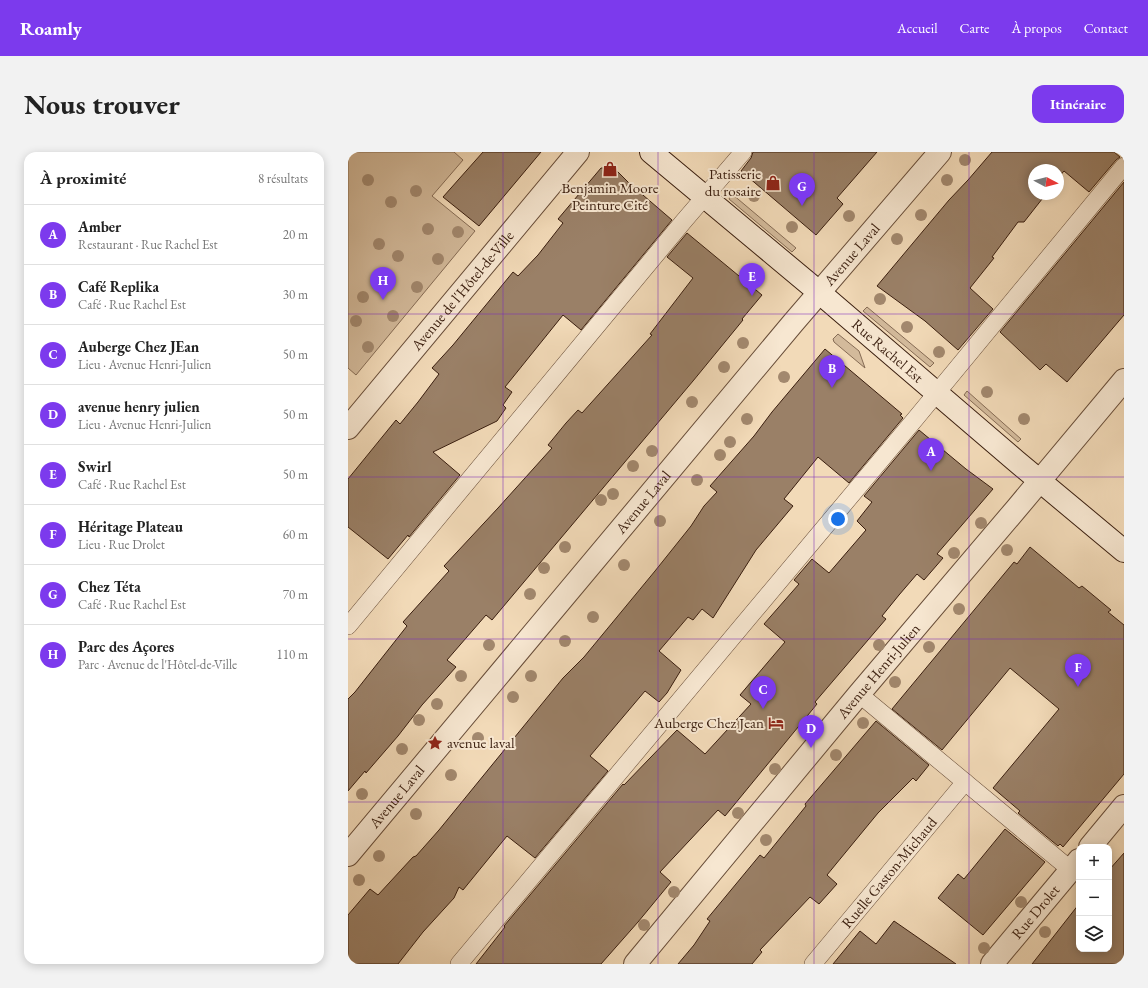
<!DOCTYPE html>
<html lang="fr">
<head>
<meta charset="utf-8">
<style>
  :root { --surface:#fff; --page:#f2f2f2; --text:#222; --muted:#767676; --line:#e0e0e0; --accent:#7c3aed }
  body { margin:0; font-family:"EB Garamond",serif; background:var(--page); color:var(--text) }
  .controls { position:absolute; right:12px; bottom:12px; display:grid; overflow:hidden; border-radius:8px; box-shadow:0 2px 10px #0003 }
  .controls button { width:36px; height:36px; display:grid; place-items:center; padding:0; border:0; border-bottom:1px solid var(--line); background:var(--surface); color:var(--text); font:20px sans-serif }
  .compass { position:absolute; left:680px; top:12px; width:36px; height:36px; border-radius:50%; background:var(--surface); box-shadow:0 2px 10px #0003; rotate:97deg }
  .you { position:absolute; left:490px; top:367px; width:14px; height:14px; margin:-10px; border:3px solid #fff; border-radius:50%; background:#1a73e8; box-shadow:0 0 0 6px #1a73e833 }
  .badge { display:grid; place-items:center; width:26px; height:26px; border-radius:50%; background:var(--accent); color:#fff; font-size:13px; font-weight:700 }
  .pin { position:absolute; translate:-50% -33px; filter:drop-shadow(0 1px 2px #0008) }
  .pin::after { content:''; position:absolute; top:21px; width:14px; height:12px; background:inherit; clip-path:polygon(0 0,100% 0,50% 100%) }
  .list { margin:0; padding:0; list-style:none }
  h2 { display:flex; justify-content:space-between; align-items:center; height:52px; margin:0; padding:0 16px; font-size:17px }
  h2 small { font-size:13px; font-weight:400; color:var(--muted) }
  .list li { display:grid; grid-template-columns:26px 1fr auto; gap:12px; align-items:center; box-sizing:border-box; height:60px; padding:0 16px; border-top:1px solid var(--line) }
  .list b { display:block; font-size:15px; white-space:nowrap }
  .list p { margin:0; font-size:13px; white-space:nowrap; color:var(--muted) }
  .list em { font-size:13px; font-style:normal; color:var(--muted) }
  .icon { flex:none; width:22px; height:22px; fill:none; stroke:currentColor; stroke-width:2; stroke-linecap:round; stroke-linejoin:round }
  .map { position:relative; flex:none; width:776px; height:812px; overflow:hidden; border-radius:12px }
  header { display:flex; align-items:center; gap:24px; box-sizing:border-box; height:56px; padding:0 20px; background:var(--accent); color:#fff }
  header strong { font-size:19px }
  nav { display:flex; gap:22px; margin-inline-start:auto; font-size:14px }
  .intro { display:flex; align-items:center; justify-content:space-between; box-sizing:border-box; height:96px; padding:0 24px }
  h1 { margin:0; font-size:28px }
  .button { padding:10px 18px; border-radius:12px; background:var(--accent); color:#fff; font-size:14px; font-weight:700 }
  main { display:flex; gap:24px; padding:0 24px }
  aside { flex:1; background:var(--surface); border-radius:12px; box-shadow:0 2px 10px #0003 }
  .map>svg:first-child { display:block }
  .green { fill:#d3ba9b; stroke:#866c55 }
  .building { fill:#9a8067; stroke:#3a1e0f }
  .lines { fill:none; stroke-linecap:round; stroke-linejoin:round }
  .service-casing { stroke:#684d39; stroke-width:18 }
  .minor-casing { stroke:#684d39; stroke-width:24 }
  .secondary-casing { stroke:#3a1e0f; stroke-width:24 }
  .service { stroke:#f7e7d1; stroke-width:17 }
  .minor { stroke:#f7e7d1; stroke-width:22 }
  .secondary { stroke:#f7e7d1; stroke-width:22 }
  .tree { fill:#a2886e }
  .grid { fill:none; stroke:#7b2cbf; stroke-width:1; stroke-opacity:0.55 }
  .labels { text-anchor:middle; stroke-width:4; stroke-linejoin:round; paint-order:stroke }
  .poi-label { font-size:15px; fill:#3a1e0f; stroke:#f7e7d1; text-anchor:end }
  .street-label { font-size:15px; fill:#3a1e0f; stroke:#f7e7d1 }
</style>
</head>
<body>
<header>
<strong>Roamly</strong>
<nav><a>Accueil</a><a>Carte</a><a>À propos</a><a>Contact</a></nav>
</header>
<div class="intro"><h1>Nous trouver</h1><a class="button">Itinéraire</a></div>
<main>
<aside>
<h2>À proximité<small>8 résultats</small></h2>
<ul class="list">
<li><span class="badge">A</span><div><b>Amber</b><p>Restaurant · Rue Rachel Est</p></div><em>20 m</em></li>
<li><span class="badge">B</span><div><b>Café Replika</b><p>Café · Rue Rachel Est</p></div><em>30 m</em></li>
<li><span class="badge">C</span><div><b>Auberge Chez JEan</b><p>Lieu · Avenue Henri-Julien</p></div><em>50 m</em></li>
<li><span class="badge">D</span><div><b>avenue henry julien</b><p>Lieu · Avenue Henri-Julien</p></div><em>50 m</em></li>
<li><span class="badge">E</span><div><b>Swirl</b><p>Café · Rue Rachel Est</p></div><em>50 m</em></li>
<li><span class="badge">F</span><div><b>Héritage Plateau</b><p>Lieu · Rue Drolet</p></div><em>60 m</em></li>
<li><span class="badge">G</span><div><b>Chez Téta</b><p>Café · Rue Rachel Est</p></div><em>70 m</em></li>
<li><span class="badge">H</span><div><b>Parc des Açores</b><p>Parc · Avenue de l'Hôtel-de-Ville</p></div><em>110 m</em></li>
</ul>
</aside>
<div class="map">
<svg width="776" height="812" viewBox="0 0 776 812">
  <rect width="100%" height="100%" fill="#f2dab8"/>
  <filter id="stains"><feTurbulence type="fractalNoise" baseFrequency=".005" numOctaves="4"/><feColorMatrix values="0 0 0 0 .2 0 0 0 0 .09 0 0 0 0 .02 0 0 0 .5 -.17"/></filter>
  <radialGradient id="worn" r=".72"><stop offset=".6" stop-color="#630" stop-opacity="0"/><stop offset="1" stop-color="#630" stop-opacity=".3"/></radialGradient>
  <g class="green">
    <polygon points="0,0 106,0 115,8 84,44 127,79 8,223 0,216"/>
    <polygon points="384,42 448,96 444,100 381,47"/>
    <polygon points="519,155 586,211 582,215 515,159"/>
    <polygon points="490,182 511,199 517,216 486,190 485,187"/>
    <polygon points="619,239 673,287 670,290 616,243"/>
  </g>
  <g class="building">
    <polygon points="135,0 193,0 131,74 95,45"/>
    <polygon points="405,0 529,0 489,46 495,52 468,83 393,19 403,6"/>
    <polygon points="644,0 766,0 772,5 768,8 741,40 716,19 710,26 710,18 686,18 686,42 698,42 676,70 670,70 644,105 646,106 622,136 645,157 610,198 577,169 529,134 601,48 620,28"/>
    <polygon points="253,16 266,16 281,31 324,68 233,178 215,163 157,235 164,240 155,253 158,256 149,269 85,300 112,323 61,385 60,383 40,407 0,375 0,327 48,268 52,272 70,250 91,222 84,216 105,193 165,120 170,124 190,103 215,71 210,67"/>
    <polygon points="776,30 776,163 719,230 698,212 692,218 652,180"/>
    <polygon points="339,81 414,143 394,167 395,168 345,229 144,468 138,463 99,508 108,515 74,553 50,584 18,621 17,619 0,639 0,547 7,540 59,474 55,470 101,419 96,414 150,356 204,296 200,293 218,271 230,258 234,261 304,183 302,182 345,126 319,105"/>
    <polygon points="477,197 554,262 552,263 555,266 501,331 470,305 436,347 445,354 408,398 365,466 354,457 345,468 340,465 311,499 333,518 319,541 311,550 297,539 242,604 260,619 187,706 159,684 115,738 111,735 106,746 75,780 50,812 0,812 0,763 22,737 30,743 65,705 68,704 91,678 215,526 236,505 307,419 343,374 356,354 369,340 362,334 406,284 424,260"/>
    <polygon points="571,278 618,317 645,337 589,402 595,406 576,428 569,422 551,443 534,464 538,467 467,550 469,552 377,664 370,658 312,720 323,730 290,770 253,812 128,812 157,775 156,774 275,632 276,633 329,578 357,602 403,552 392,543 437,490 416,472 451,432 446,428 464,407 481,421 518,378 509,369 524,350 516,344"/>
    <polygon points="682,395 731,436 734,434 763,458 760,460 776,473 776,622 715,695 712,692 710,694 670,661 672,659 645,636 711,557 662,516 594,598 544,557 666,410 669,412"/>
    <polygon points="528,569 581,613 568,629 565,626 530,661 488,712 479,723 489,732 471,752 462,745 412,798 414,800 404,812 330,812 346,793 362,769 359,767 412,703 416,706 433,685 458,654 457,652"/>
    <polygon points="657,677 697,710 635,783 590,746 610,722 616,727"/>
    <polygon points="776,701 776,812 684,812 731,752 731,797 761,797 761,718"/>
    <polygon points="546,769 608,812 485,812 512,779 528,792"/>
  </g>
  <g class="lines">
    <g class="service-casing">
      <g id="service">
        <polyline points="0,474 335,70 395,0"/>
        <polyline points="511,542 723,718"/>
        <polyline points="111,812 568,266 776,14"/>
        <path id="s1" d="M 465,812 L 617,630"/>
      </g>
    </g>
    <g class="minor-casing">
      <g id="minor">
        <path id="s2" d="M 0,276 L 230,0"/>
        <polyline points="742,695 776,654"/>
        <path id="s3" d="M 0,703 L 445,171 L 592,0"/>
        <path id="s4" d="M 287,812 L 511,542 L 669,356 L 776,228"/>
        <path id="s5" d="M 644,812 L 731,708"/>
      </g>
    </g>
    <g class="secondary-casing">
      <g id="secondary">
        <path id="s6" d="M 303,0 L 472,141 L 668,309 L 776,399"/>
      </g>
    </g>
    <use href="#service" class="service"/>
    <use href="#minor" class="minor"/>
    <use href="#secondary" class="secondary"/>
  </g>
  <g class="tree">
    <circle cx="617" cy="8" r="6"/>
    <circle cx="20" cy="28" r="6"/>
    <circle cx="599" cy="28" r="6"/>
    <circle cx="68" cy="39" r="6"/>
    <circle cx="406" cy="44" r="6"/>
    <circle cx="43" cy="50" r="6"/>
    <circle cx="573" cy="63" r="6"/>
    <circle cx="501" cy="64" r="6"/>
    <circle cx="444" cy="75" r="6"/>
    <circle cx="80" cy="77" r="6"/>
    <circle cx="110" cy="80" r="6"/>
    <circle cx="549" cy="87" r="6"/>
    <circle cx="31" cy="92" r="6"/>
    <circle cx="50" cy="104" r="6"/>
    <circle cx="90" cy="107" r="6"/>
    <circle cx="69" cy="135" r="6"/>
    <circle cx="15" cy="145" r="6"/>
    <circle cx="532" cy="147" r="6"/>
    <circle cx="45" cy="164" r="6"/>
    <circle cx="8" cy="169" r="6"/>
    <circle cx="559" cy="175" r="6"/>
    <circle cx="395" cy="191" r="6"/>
    <circle cx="20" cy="195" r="6"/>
    <circle cx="591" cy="200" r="6"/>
    <circle cx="376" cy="215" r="6"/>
    <circle cx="436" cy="225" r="6"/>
    <circle cx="639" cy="240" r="6"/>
    <circle cx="344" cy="250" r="6"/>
    <circle cx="399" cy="267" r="6"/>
    <circle cx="676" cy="267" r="6"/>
    <circle cx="382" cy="290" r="6"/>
    <circle cx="304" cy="299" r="6"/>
    <circle cx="372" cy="303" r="6"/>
    <circle cx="285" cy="314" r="6"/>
    <circle cx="349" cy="328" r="6"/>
    <circle cx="265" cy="342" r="6"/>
    <circle cx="253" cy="348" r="6"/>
    <circle cx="312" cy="369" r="6"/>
    <circle cx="633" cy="371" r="6"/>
    <circle cx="217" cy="395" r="6"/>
    <circle cx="659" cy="398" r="6"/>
    <circle cx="606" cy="401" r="6"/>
    <circle cx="276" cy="413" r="6"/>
    <circle cx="196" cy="416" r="6"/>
    <circle cx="182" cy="442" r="6"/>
    <circle cx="611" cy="457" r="6"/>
    <circle cx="245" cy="465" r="6"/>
    <circle cx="217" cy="489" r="6"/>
    <circle cx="141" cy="493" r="6"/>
    <circle cx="531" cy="493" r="6"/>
    <circle cx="581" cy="495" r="6"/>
    <circle cx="113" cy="524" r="6"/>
    <circle cx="183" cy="524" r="6"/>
    <circle cx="547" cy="530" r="6"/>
    <circle cx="165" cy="545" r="6"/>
    <circle cx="89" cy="552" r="6"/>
    <circle cx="71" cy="568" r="6"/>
    <circle cx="515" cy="571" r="6"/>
    <circle cx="462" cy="575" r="6"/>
    <circle cx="130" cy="586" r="6"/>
    <circle cx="54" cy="597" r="6"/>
    <circle cx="488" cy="603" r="6"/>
    <circle cx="427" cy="617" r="6"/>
    <circle cx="103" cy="623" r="6"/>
    <circle cx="14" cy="642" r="6"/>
    <circle cx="390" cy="661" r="6"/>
    <circle cx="68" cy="662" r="6"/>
    <circle cx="418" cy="688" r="6"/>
    <circle cx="31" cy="704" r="6"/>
    <circle cx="11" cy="728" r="6"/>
    <circle cx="326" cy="740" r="6"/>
    <circle cx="673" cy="750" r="6"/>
    <circle cx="296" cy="773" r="6"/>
    <circle cx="697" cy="780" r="6"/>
    <circle cx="636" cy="796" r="6"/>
  </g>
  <path class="grid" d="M 155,0 L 155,812M 310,0 L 310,812M 466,0 L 466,812M 621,0 L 621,812M 0,162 L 776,162M 0,325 L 776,325M 0,487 L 776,487M 0,650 L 776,650"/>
  <defs>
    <g id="shop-bare" transform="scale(1.2)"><path d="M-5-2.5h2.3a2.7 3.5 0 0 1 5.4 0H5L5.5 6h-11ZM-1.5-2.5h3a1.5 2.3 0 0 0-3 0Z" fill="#8f2418" stroke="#f7e7d1" stroke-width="2.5" paint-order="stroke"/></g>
    <g id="hotel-bare" transform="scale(1.2)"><path d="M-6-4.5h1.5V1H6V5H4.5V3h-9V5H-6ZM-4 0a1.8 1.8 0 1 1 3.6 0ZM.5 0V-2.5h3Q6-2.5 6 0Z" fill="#8f2418" stroke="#f7e7d1" stroke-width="2.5" paint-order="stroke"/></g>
    <g id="sight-bare" transform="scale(1.2)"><path d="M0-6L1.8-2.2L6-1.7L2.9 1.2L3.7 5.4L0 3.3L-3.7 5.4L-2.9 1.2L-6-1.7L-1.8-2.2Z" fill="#8f2418" stroke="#f7e7d1" stroke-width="2.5" paint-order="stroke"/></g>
  </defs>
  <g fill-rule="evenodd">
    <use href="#shop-bare" x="262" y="17"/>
    <use href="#shop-bare" x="425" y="31"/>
    <use href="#hotel-bare" x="428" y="571"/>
    <use href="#sight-bare" x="87" y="591"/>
  </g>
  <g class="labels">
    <g class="poi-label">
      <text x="413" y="27">Patisserie<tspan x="413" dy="17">du rosaire</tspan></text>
      <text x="262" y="41" text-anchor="middle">Benjamin Moore<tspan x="262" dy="17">Peinture Cité</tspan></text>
      <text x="416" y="576">Auberge Chez Jean</text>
      <text x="99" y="596" text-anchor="start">avenue laval</text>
    </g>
    <g class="street-label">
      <text dy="5" stroke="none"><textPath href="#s3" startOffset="784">Avenue Laval</textPath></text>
      <text dy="5" stroke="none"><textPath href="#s2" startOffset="179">Avenue de l'Hôtel-de-Ville</textPath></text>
      <text dy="5" stroke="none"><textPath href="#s6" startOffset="309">Rue Rachel Est</textPath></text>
      <text dy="5" stroke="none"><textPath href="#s3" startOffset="460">Avenue Laval</textPath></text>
      <text dy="5" stroke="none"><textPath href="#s4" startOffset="381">Avenue Henri-Julien</textPath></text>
      <text dy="5" stroke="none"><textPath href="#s3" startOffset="76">Avenue Laval</textPath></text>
      <text dy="5" stroke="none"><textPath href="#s1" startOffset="119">Ruelle Gaston-Michaud</textPath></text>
      <text dy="5" stroke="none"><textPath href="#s5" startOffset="68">Rue Drolet</textPath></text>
    </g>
  </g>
  <rect width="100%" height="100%" filter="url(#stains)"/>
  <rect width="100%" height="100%" fill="url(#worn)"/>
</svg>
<div class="controls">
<button>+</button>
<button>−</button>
<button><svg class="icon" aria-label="layers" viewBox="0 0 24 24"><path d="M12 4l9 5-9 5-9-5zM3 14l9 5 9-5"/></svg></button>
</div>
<svg class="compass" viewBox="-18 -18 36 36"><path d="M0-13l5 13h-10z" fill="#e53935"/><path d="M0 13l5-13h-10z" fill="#767676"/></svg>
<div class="you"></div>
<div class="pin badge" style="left:583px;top:319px">A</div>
<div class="pin badge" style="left:484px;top:236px">B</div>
<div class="pin badge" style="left:415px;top:557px">C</div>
<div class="pin badge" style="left:463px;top:596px">D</div>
<div class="pin badge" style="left:404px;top:144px">E</div>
<div class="pin badge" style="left:730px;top:535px">F</div>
<div class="pin badge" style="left:454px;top:54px">G</div>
<div class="pin badge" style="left:35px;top:148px">H</div>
</div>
</main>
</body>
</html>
